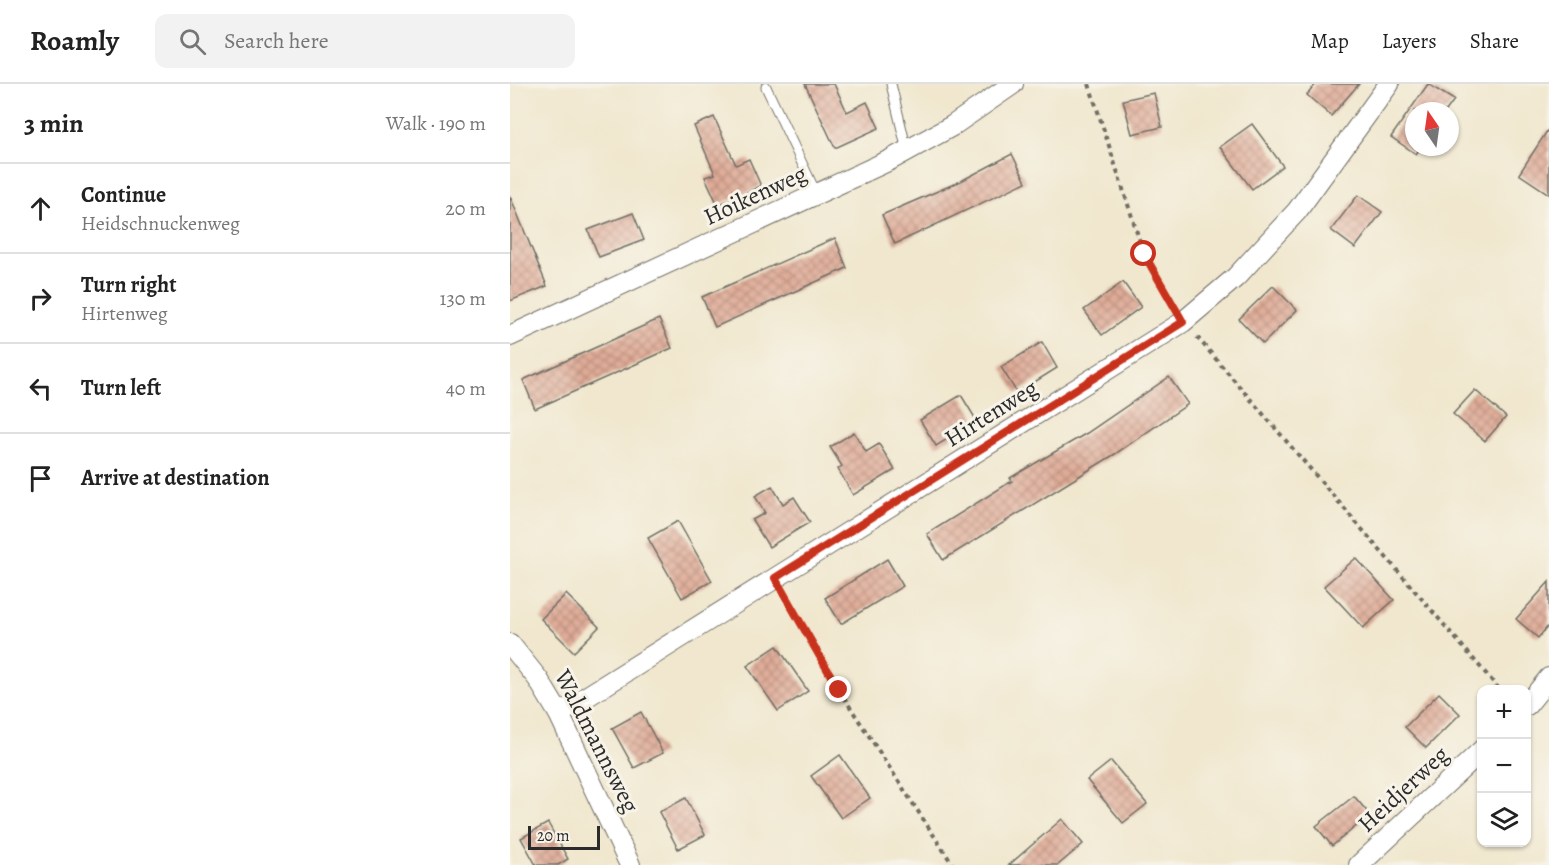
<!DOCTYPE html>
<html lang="en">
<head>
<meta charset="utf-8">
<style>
  :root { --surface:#fff; --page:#f2f2f2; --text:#222; --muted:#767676; --line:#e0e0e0 }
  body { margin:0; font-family:Alegreya,serif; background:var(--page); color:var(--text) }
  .controls { position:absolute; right:18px; bottom:18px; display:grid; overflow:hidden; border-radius:12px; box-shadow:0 2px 4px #0004 }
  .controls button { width:54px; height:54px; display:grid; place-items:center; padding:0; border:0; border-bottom:2px solid var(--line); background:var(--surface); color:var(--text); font:30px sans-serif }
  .compass { position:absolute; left:895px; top:18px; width:54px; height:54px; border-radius:50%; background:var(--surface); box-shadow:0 2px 4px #0004; rotate:347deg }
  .scale { position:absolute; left:18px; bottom:15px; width:72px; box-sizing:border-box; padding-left:6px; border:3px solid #2b2b2b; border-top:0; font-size:16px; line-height:21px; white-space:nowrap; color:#2b2b2b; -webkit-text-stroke:4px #f7f3e8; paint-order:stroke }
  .stop { position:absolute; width:18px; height:18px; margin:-14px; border:4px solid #c8321e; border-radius:50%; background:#fff }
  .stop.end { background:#c8321e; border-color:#fff; box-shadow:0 2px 6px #0008 }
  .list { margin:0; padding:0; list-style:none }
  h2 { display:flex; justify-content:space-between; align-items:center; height:78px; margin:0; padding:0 24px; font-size:26px }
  h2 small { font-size:20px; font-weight:400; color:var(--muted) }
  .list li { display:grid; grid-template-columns:39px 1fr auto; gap:18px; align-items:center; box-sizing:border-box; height:90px; padding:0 24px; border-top:2px solid var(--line) }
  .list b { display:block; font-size:22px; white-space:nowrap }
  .list p { margin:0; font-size:20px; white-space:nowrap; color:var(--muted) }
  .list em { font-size:20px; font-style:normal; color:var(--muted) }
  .icon { flex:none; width:33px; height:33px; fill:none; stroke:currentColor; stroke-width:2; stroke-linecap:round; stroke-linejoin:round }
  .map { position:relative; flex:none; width:1039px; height:781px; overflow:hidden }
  header { display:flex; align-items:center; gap:36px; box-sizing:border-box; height:84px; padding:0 30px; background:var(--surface); border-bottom:2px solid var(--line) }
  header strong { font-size:28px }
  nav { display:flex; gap:33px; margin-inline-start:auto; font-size:21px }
  .search { width:420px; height:54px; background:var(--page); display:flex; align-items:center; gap:15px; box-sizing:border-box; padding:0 21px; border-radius:12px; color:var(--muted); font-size:22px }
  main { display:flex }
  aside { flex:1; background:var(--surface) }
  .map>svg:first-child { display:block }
  .building { fill:url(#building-cross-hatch) }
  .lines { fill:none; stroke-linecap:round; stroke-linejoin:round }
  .lane-casing { stroke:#706d64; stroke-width:11 }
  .street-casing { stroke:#706d64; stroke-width:22 }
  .path { stroke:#706d64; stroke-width:4; stroke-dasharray:4.5 4.5; stroke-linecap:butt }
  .lane { stroke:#fff; stroke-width:9 }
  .street { stroke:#fff; stroke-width:20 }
  .route { stroke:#c8321e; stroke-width:8 }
  .labels { text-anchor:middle; stroke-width:6; stroke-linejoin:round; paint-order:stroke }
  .street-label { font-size:24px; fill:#2b2b2b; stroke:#f7f3e8 }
</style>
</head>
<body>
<header>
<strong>Roamly</strong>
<div class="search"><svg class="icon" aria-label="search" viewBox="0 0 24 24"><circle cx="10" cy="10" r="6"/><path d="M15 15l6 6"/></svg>Search here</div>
<nav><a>Map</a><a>Layers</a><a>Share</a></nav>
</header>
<main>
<aside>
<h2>3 min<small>Walk · 190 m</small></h2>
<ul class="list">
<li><svg class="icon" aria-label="ahead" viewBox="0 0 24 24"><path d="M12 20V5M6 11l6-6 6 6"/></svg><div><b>Continue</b><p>Heidschnuckenweg</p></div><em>20 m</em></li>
<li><svg class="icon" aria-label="right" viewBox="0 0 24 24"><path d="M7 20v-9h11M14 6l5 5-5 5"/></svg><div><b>Turn right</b><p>Hirtenweg</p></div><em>130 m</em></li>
<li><svg class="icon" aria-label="left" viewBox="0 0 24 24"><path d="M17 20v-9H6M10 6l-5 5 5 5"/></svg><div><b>Turn left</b></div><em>40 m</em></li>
<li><svg class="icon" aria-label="arrive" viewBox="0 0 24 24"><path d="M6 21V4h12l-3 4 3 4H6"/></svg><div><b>Arrive at destination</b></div></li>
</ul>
</aside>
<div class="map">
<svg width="1039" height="781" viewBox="0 0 1039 781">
  <defs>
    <pattern id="building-cross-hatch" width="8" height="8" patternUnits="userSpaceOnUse" patternTransform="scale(1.5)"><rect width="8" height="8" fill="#e0ac98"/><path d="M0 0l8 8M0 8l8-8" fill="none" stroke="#b68c7c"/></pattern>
  </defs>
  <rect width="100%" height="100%" fill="#f7f3e8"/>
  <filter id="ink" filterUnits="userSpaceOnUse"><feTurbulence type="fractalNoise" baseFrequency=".0167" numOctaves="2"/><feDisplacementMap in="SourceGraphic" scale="12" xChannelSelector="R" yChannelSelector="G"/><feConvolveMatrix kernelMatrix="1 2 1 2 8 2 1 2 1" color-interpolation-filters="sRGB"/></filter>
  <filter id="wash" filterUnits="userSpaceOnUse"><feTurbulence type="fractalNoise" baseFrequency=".008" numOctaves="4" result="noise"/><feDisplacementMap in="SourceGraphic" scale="24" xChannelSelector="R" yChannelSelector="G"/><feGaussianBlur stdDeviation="1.35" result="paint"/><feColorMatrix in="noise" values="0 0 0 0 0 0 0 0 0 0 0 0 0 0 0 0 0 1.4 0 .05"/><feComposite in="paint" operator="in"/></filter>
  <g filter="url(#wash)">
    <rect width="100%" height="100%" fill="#f0e7ce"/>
    <g id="blocks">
      <g class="building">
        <polygon points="295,0 324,0 337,28 357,18 369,44 325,64"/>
        <polygon points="806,0 849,0 821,32 797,11"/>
        <polygon points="918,0 944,16 936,27 904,27 904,63 911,63 906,70 881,53"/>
        <polygon points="644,9 652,43 622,50 613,16"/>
        <polygon points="204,33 226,81 239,75 251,102 208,121 195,93 205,90 184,42"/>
        <polygon points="742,40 773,82 742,105 710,63"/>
        <polygon points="1039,44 1039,110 1009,90"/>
        <polygon points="502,70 516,98 385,160 372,131 451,97"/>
        <polygon points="848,111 872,128 845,164 821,146"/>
        <polygon points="0,112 37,202 0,217"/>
        <polygon points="123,129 134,156 89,173 78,146"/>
        <polygon points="325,154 337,184 205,243 192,213"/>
        <polygon points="613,198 631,223 592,251 574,226"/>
        <polygon points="763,202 787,226 753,260 729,235"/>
        <polygon points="149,235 162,264 25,325 13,296"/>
        <polygon points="532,258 547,284 507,309 491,283"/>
        <polygon points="659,293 678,320 605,370 433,476 417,450 502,397 500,394 577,349"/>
        <polygon points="965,306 996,333 975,357 943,330"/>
        <polygon points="451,311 467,337 426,362 410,336"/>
        <polygon points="344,348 356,368 369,360 385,386 343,411 328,385 332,382 320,363"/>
        <polygon points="262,402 273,420 284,413 300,438 259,463 242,436 255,429 245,412"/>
        <polygon points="168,437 202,497 172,514 138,454"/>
        <polygon points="846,474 884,516 853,544 814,502"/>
        <polygon points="377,475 393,502 331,540 315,514"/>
        <polygon points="1039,498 1039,541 1028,554 1006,535"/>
        <polygon points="56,510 89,543 64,568 31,535"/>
        <polygon points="267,562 298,607 268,627 237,582"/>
        <polygon points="929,609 950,630 916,664 895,643"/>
        <polygon points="131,628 153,669 124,684 102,644"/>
        <polygon points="330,671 360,714 331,734 301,692"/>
        <polygon points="601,677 637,720 613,739 577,696"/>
        <polygon points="844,712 860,731 822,762 806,742"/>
        <polygon points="176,714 195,751 168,765 149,728"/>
        <polygon points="552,735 573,760 548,781 499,781"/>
        <polygon points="38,739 58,775 48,781 26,781 11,754"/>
      </g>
    </g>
  </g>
  <g filter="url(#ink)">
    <use href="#blocks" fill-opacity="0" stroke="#706d64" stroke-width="1.5"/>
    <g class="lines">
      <g class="lane-casing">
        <g id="lane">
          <polyline points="381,0 397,67"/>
          <polyline points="256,3 307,111"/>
        </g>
      </g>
      <g class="street-casing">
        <g id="street">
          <polyline points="0,252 380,76 442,42 503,0"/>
          <polyline points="0,560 28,595 49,630 120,781"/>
          <polyline points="1017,621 1039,594"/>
          <polyline points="49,630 673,238 726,193 787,127 879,0"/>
          <polyline points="849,781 972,666"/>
        </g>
      </g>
      <g class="path">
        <polyline points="579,0 634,170 663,221"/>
        <polyline points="687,253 990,606"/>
        <polyline points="275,512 329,606 443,781"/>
      </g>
      <use href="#lane" class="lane"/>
      <use href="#street" class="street"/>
    </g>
  </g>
  <g class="lines" filter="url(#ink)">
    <polyline class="route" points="329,606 265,494 673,238 634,170"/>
  </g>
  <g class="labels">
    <g class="street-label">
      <text transform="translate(245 111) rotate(-25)" y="8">Hoikenweg</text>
      <text transform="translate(481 329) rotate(-32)" y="8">Hirtenweg</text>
      <text transform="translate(87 657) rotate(63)" y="8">Waldmannsweg</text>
      <text transform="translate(893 705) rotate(-43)" y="8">Heidjerweg</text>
    </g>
  </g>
</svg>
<div class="controls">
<button>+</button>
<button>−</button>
<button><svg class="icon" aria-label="layers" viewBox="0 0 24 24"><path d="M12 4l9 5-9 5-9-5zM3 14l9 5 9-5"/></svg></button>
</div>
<svg class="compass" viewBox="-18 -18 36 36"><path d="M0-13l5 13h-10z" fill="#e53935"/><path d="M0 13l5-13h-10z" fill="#767676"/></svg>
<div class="scale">20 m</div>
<div class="stop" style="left:634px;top:170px"></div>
<div class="stop end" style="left:329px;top:606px"></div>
</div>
</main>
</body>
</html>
